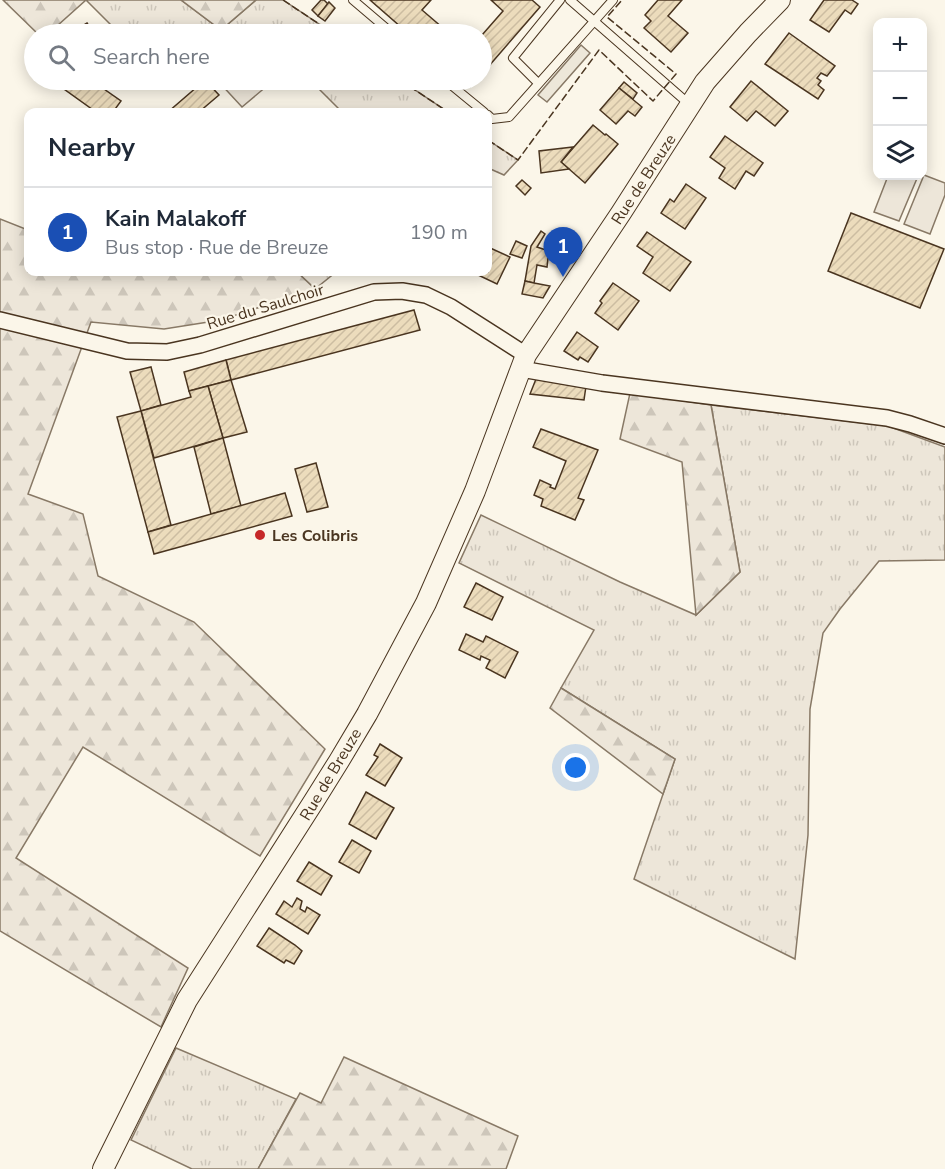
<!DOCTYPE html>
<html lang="en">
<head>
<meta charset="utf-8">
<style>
  :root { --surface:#fff; --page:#f2f2f3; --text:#1f2937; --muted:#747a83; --line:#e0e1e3; --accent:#0b8043 }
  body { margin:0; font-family:"Nunito Sans",sans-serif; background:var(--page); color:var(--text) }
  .controls { position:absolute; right:18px; top:18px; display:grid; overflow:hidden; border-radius:12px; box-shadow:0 3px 15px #0003 }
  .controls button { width:54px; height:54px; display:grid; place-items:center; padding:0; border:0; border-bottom:2px solid var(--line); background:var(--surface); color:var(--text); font:30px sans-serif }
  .you { position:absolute; left:576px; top:768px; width:21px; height:21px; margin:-15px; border:4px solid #fff; border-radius:50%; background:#1a73e8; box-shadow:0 0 0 9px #1a73e833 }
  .badge { display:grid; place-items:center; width:39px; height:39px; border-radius:50%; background:var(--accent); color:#fff; font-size:20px; font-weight:700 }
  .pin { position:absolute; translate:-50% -50px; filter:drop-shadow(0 2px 3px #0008) }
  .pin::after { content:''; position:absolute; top:32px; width:21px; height:18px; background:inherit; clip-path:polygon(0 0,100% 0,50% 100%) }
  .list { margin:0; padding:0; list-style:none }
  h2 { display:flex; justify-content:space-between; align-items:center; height:78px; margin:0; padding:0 24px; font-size:26px }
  h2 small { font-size:20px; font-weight:400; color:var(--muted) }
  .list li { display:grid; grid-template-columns:39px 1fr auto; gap:18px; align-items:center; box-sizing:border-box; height:90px; padding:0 24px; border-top:2px solid var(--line) }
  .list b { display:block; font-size:22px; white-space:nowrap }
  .list p { margin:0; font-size:20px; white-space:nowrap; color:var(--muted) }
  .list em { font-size:20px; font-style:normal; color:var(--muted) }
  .icon { flex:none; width:33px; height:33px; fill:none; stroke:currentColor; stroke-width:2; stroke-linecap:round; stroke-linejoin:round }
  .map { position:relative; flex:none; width:945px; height:1169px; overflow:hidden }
  .search { position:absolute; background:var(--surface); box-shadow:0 3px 15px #0003; left:24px; top:24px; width:468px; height:66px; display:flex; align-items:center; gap:15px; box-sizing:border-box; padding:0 21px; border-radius:33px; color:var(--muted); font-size:22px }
  .panel { position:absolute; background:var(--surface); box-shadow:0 3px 15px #0003; left:24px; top:108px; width:468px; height:168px; border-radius:12px }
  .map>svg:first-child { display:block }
  .grass { fill:url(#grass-tufts); stroke:#887966; stroke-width:1.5 }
  .forest { fill:url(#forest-firs); stroke:#887966; stroke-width:1.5 }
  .garden { fill:#ede6d9; stroke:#887966; stroke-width:1.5 }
  .parking { fill:#ede7d9; stroke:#887966; stroke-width:1.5 }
  .building { fill:url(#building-hatch); stroke:#4a3520; stroke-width:1.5 }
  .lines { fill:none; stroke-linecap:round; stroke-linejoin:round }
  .service-casing { stroke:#4a3520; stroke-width:10 }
  .minor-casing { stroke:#4a3520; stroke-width:18 }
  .tertiary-casing { stroke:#4a3520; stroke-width:22 }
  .service { stroke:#fbf6e9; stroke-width:8 }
  .minor { stroke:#fbf6e9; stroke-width:15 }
  .tertiary { stroke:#fbf6e9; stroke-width:20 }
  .fence { stroke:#4a3520; stroke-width:1.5; stroke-dasharray:8 3; stroke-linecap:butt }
  .poi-dot { fill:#c62828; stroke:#fbf6e9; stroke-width:2 }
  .labels { text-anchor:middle; stroke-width:4.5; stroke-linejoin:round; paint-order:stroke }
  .street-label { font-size:16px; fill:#4a3520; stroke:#fbf6e9 }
  .poi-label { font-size:16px; font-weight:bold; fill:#4a3520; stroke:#fbf6e9; text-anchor:start }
</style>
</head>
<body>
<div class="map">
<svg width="945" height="1169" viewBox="0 0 945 1169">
  <defs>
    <pattern id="grass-tufts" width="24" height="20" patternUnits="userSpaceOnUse" patternTransform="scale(1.5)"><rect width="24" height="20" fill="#ede6d9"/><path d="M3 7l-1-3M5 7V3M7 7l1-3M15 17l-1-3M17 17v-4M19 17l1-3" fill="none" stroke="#cdc6ba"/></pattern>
    <pattern id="forest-firs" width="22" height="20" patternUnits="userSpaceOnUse" patternTransform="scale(1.5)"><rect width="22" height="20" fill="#ede6d9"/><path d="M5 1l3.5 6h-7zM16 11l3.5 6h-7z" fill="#cdc6ba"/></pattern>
    <pattern id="building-hatch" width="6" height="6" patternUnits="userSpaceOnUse" patternTransform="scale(1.5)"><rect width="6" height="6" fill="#ecdcbc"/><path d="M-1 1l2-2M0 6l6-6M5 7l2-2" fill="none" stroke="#ccbda1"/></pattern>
  </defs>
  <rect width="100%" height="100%" fill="#fbf6e9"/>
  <g class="grass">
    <polygon points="86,0 181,0 221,30 256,0 283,0 334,34 120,34"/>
    <polygon points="217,80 274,80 242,107"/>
    <polygon points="310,80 400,80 448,112 342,112"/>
    <polygon points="488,140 518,160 504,175 488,168"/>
    <polygon points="297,272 336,272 315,289"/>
    <polygon points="711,405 888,426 945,447 945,560 879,561 840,609 823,633 810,709 808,835 795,959 634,879 675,759 561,688 594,630 459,563 481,515 620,582 696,615 740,572"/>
    <polygon points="176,1048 296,1099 258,1169 192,1169 131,1140"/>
  </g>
  <g class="forest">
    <polygon points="3,0 86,0 48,34 38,34"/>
    <polygon points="181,0 256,0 221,30"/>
    <polygon points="0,219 28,230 28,272 297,272 315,289 221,320 164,329 91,322 28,494 83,514 98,576 194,622 325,749 260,856 83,747 16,858 188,968 161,1027 0,931"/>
    <polygon points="630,393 711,405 740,572 696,615 682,462 620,439"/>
    <polygon points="561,688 675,759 663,794 550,708"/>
    <polygon points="344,1057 518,1136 506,1169 258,1169 300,1093 321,1103"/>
  </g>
  <g class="garden">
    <polygon points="924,175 945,183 945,195 930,234 904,224"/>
    <polygon points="888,176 918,176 899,221 874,212"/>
  </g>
  <polygon class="parking" points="581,45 590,53 547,102 538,95"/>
  <g class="building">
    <polygon points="321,0 324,0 328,4 318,16 312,10"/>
    <polygon points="370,0 431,0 422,10 450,34 409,34"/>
    <polygon points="491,0 532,0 540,7 482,74 482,35 503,11"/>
    <polygon points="658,0 682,0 668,16 688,33 671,52 644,28 651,21 645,15"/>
    <polygon points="824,0 852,0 858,4 851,14 845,10 829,32 810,20"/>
    <polygon points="329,2 335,8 325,21 318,16"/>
    <polygon points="87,23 94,34 83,34 79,28"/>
    <polygon points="789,33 835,66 827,76 821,73 817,78 821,81 818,85 824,90 818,99 765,64"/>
    <polygon points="71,80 91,80 121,101 113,112 96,112 64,89"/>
    <polygon points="205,80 219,95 199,112 168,112"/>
    <polygon points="461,80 476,80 470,87"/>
    <polygon points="751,81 788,111 775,126 756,111 747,121 730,107"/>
    <polygon points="624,82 637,93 633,99 619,88"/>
    <polygon points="619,88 642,107 635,116 628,111 616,124 600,110"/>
    <polygon points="593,125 605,135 606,134 618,144 585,183 561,162"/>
    <polygon points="725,136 763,163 754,176 746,171 735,189 719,178 725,168 710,157"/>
    <polygon points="573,147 561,162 569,169 541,173 539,151"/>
    <polygon points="522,180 531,188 525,195 516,186"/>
    <polygon points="686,184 706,198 685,229 661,213 670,199 674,202"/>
    <polygon points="851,213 944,249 920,308 828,271"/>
    <polygon points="541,231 545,234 537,247 552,252 551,258 548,258 547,267 537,265 534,283 525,281 531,246"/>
    <polygon points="647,232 691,262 670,291 643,273 653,257 637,246"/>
    <polygon points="516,241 527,246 522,258 510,254"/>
    <polygon points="488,247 510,257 497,284 476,274 478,272 488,272"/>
    <polygon points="525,281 534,283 550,286 543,298 522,294"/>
    <polygon points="613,283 639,301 618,330 595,313 602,303 600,301"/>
    <polygon points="414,310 420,330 231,380 226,360"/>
    <polygon points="577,332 598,347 588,362 580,357 578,360 564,351"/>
    <polygon points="226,360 231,380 189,391 184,372"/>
    <polygon points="151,367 161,405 141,411 130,372"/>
    <polygon points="536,379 586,386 584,400 530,394"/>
    <polygon points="231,380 247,432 223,438 208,386"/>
    <polygon points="208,386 223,438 154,458 141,411 191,397 189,391"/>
    <polygon points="141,411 171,525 148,532 117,417"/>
    <polygon points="541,429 598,450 578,498 584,500 575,520 541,506 543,499 534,495 540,480 551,485 550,487 555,489 566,461 533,447"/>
    <polygon points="223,438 241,506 211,514 194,447"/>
    <polygon points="316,463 328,507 307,512 295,469"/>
    <polygon points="285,493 292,516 154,554 148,532"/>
    <polygon points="476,583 503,597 492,620 464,607"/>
    <polygon points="466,634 483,642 486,636 518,652 505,678 486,668 490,660 481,656 480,660 459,650"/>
    <polygon points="380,744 402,758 385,786 366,775 378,757 374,755"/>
    <polygon points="366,792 394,808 376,839 349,824"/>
    <polygon points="352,840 371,851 359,873 339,862"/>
    <polygon points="309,862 332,876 321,895 297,881"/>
    <polygon points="297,898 302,901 300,909 305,912 307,907 320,915 308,934 276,914 284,901 292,907"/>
    <polygon points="269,928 295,945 302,951 294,964 286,960 284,963 257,946"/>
  </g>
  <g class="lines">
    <g class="service-casing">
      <g id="service">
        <polyline points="353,0 393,34"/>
        <polyline points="570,0 689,104"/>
        <polyline points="445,80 484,112"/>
        <polyline points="538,83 513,58 560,0"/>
        <polyline points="488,115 492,119 509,117 613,0"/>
      </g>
    </g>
    <g class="minor-casing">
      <g id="minor">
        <polyline points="0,320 127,351 167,352 200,345 374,292 402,291 426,295 451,307 526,355"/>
        <polyline points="521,369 602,383 887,418 910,424 945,436"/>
      </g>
    </g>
    <g class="tertiary-casing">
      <polyline id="tertiary" points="103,1169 187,1000 314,801 339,761 367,714 426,603 475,491 526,355 621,213 705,82 748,33 780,0"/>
    </g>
    <use href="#service" class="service"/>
    <use href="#minor" class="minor"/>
    <use href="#tertiary" class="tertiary"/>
    <g class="fence">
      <polyline points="283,0 334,34"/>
      <polyline points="400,80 448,112"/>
      <polyline points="488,140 518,160 599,50 653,101 676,74 607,17 622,0"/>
    </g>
  </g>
  <circle class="poi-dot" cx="260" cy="535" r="6"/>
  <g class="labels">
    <g class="street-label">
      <text transform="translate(643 179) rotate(-57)" y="6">Rue de Breuze</text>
      <text transform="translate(265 306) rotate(-17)" y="6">Rue du Saulchoir</text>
      <text transform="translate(330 774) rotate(-59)" y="6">Rue de Breuze</text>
    </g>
    <g class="poi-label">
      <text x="272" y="541">Les Colibris</text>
    </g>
  </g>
</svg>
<div class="controls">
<button>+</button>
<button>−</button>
<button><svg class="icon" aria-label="layers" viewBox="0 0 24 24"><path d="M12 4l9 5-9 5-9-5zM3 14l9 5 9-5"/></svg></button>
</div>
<div class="you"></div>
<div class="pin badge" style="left:563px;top:277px;background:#1a4fb4">1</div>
<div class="search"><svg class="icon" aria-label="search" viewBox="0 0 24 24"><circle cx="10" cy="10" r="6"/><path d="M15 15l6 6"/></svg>Search here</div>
<section class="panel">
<h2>Nearby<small></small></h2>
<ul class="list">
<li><span class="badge" style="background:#1a4fb4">1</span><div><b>Kain Malakoff</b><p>Bus stop · Rue de Breuze</p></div><em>190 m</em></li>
</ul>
</section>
</div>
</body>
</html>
